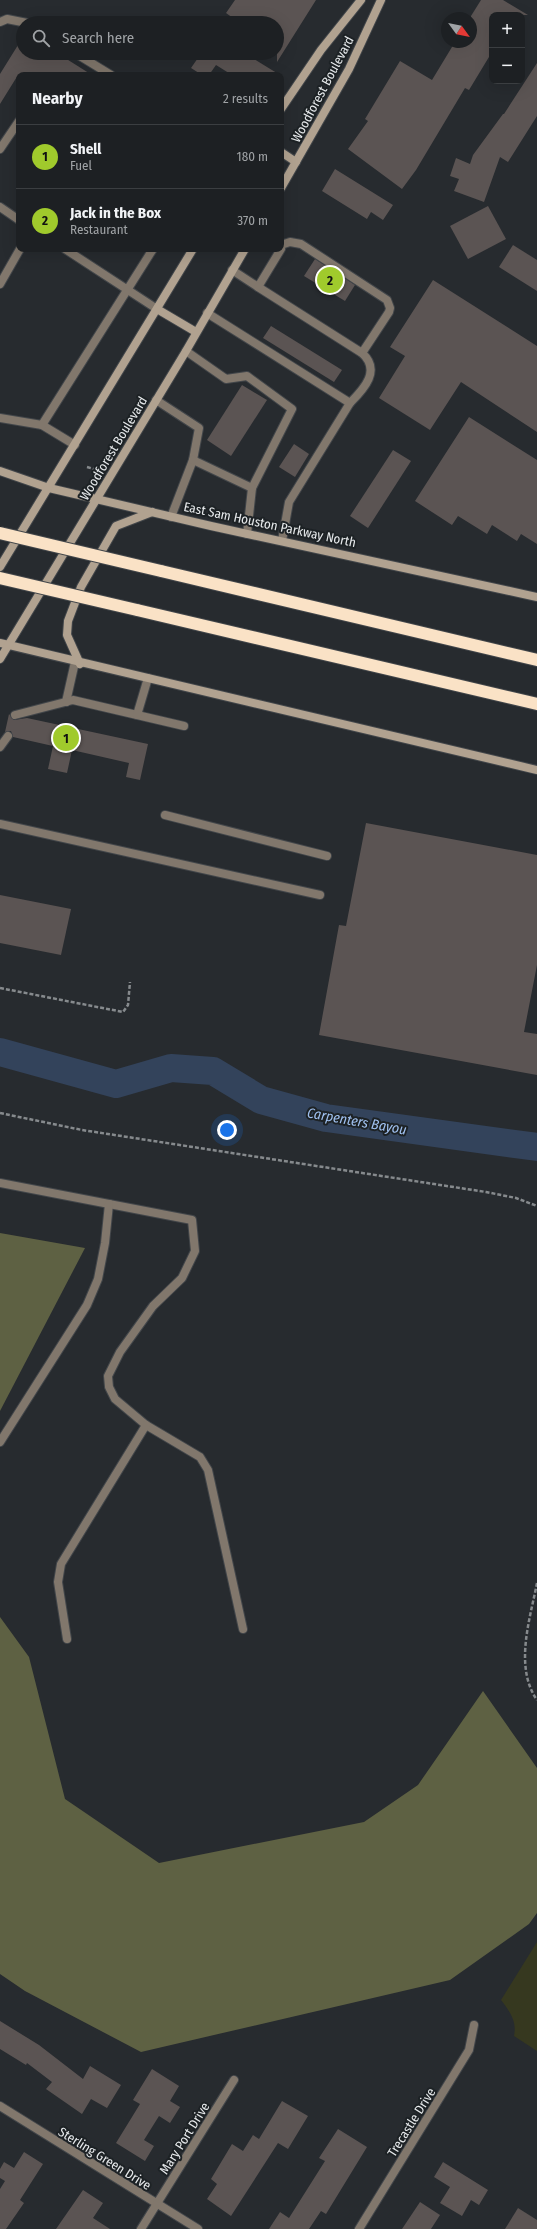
<!DOCTYPE html>
<html lang="en">
<head>
<meta charset="utf-8">
<style>
  :root { --surface:#1d2023; --page:#25282b; --text:#f1f3f6; --muted:#a0a3a6; --line:#3b3e41; --accent:#a0ca2c }
  body { margin:0; font-family:"Fira Sans Condensed",sans-serif; background:var(--page); color:var(--text) }
  .controls { position:absolute; right:12px; top:12px; display:grid; overflow:hidden; border-radius:8px; box-shadow:0 4px 16px #0002 }
  .controls button { width:36px; height:36px; display:grid; place-items:center; padding:0; border:0; border-bottom:1px solid var(--line); background:var(--surface); color:var(--text); font:20px sans-serif }
  .compass { position:absolute; left:441px; top:12px; width:36px; height:36px; border-radius:50%; background:var(--surface); box-shadow:0 4px 16px #0002; rotate:123deg }
  .you { position:absolute; left:227px; top:1130px; width:14px; height:14px; margin:-10px; border:3px solid #fff; border-radius:50%; background:#1a73e8; box-shadow:0 0 0 6px #1a73e833 }
  .badge { display:grid; place-items:center; width:26px; height:26px; border-radius:50%; background:var(--accent); color:#111; font-size:13px; font-weight:700 }
  .pin { position:absolute; translate:-50% -50%; border:2px solid #fff; box-shadow:0 1px 4px #0006 }
  .list { margin:0; padding:0; list-style:none }
  h2 { display:flex; justify-content:space-between; align-items:center; height:52px; margin:0; padding:0 16px; font-size:17px }
  h2 small { font-size:13px; font-weight:400; color:var(--muted) }
  .list li { display:grid; grid-template-columns:26px 1fr auto; gap:12px; align-items:center; box-sizing:border-box; height:64px; padding:0 16px; border-top:1px solid var(--line) }
  .list b { display:block; font-size:15px; white-space:nowrap }
  .list p { margin:0; font-size:13px; white-space:nowrap; color:var(--muted) }
  .list em { font-size:13px; font-style:normal; color:var(--muted) }
  .icon { flex:none; width:22px; height:22px; fill:none; stroke:currentColor; stroke-width:2; stroke-linecap:round; stroke-linejoin:round }
  .map { position:relative; flex:none; width:537px; height:2229px; overflow:hidden }
  .search { position:absolute; background:var(--surface); box-shadow:0 4px 16px #0002; left:16px; top:16px; width:268px; height:44px; display:flex; align-items:center; gap:10px; box-sizing:border-box; padding:0 14px; border-radius:22px; color:var(--muted); font-size:15px }
  .panel { position:absolute; background:var(--surface); box-shadow:0 4px 16px #0002; left:16px; top:72px; width:268px; height:180px; border-radius:8px }
  .map>svg:first-child { display:block }
  .green { fill:#36381f }
  .forest { fill:#5e6143 }
  .lines { fill:none; stroke-linecap:round; stroke-linejoin:round }
  .river { stroke:#33435b; stroke-width:28 }
  .building { fill:#5b5453 }
  .service-casing { stroke:#42464a; stroke-width:10 }
  .minor-casing { stroke:#42464a; stroke-width:10 }
  .secondary-casing { stroke:#42464a; stroke-width:10 }
  .motorway-casing { stroke:#42464a; stroke-width:14 }
  .path { stroke:#868a8d; stroke-width:2.5; stroke-dasharray:4 2; stroke-linecap:butt }
  .service { stroke:#81776c; stroke-width:8 }
  .minor { stroke:#81776c; stroke-width:8 }
  .secondary { stroke:#b1a290; stroke-width:8 }
  .motorway { stroke:#fae2c6; stroke-width:12 }
  .motorway-bridge-casing { stroke:#42464a; stroke-width:14; stroke-linecap:butt }
  .motorway-bridge { stroke:#fae2c6; stroke-width:12 }
  .labels { text-anchor:middle; stroke-width:4; stroke-linejoin:round; paint-order:stroke }
  .street-label { font-size:13px; fill:#e8ebed; stroke:#1d2225 }
  .water-label { font-size:14px; font-style:italic; fill:#a0c1f0; stroke:#1d2225 }
</style>
</head>
<body>
<div class="map">
<svg width="537" height="2229" viewBox="0 0 537 2229">
  <rect width="100%" height="100%" fill="#272b2f"/>
  <path class="green" d="M 537,1942 L 537,2051 L 514,2036 C 517,2021 510,2012 501,2000 Z"/>
  <g class="forest">
    <polygon points="0,1233 85,1248 0,1411"/>
    <polygon points="0,1617 29,1657 65,1799 159,1863 364,1822 418,1785 483,1691 537,1768 537,1913 529,1924 450,1980 141,2052 25,1991 0,1974"/>
  </g>
  <g class="lines">
    <polyline class="river" points="0,1052 116,1084 171,1068 213,1071 261,1100 326,1118 537,1147"/>
  </g>
  <g class="building">
    <polygon points="235,0 316,0 277,62 277,23 240,23 226,13"/>
    <polygon points="481,0 503,0 528,15 492,15 492,52 469,90 465,88 416,170 402,189 348,149 368,121 365,119 400,61 432,80 455,42 471,42 471,16"/>
    <polygon points="23,37 23,53 57,53 92,75 18,75 0,104 0,74"/>
    <polygon points="197,53 244,53 280,75 232,75 216,65 209,75 202,75 191,68 200,55"/>
    <polygon points="537,63 537,116 508,162 500,157 484,202 454,191 459,179 450,176 456,158 470,164 473,155 503,114 504,114"/>
    <polygon points="335,169 393,205 383,220 371,212 367,219 322,191"/>
    <polygon points="488,206 506,239 468,259 450,226"/>
    <polygon points="513,245 537,260 537,291 499,267"/>
    <polygon points="315,259 355,285 345,301 304,276"/>
    <polygon points="433,280 537,346 537,432 461,382 430,430 379,398 405,356 390,347"/>
    <polygon points="271,326 342,370 334,382 263,338"/>
    <polygon points="242,385 267,400 231,456 207,440"/>
    <polygon points="469,417 537,460 537,544 521,534 517,541 492,525 487,534 458,516 452,525 415,501"/>
    <polygon points="294,444 309,454 295,477 279,467"/>
    <polygon points="393,450 411,461 368,528 350,516"/>
    <polygon points="9,714 14,720 27,718 148,744 140,780 126,777 129,763 72,750 67,773 48,769 53,746 13,737 11,731 5,732"/>
    <polygon points="366,823 537,855 537,965 524,1032 537,1034 537,1075 319,1035 339,925 346,926"/>
    <polygon points="0,895 71,909 61,955 0,943"/>
    <polygon points="0,2021 39,2045 83,2079 90,2066 121,2085 107,2108 91,2099 82,2114 46,2089 52,2082 27,2063 26,2065 0,2049"/>
    <polygon points="152,2069 179,2086 170,2101 180,2107 170,2123 159,2116 144,2140 154,2146 145,2161 116,2143 140,2104 133,2100"/>
    <polygon points="282,2101 308,2116 288,2149 278,2143 231,2216 207,2199 217,2184 211,2179 232,2144 243,2151 253,2135 259,2139"/>
    <polygon points="338,2129 367,2147 326,2214 321,2211 309,2229 269,2229 280,2212 289,2218 325,2161 319,2158"/>
    <polygon points="24,2152 43,2164 20,2200 24,2203 6,2229 0,2229 0,2189 5,2181 0,2178 0,2169 4,2162 14,2168"/>
    <polygon points="443,2162 488,2190 479,2205 471,2200 462,2216 440,2203 450,2187 434,2177"/>
    <polygon points="83,2190 103,2203 93,2218 110,2229 56,2229"/>
    <polygon points="420,2202 440,2215 431,2229 402,2229"/>
    <polygon points="518,2208 537,2220 537,2229 505,2229"/>
  </g>
  <g class="lines">
    <g class="service-casing">
      <g id="service">
        <polyline points="0,22 7,19 27,23"/>
        <polyline points="75,53 111,75"/>
        <polyline points="0,149 19,121"/>
        <polyline points="0,207 19,220"/>
        <polyline points="284,244 290,242 301,244 387,300 390,308 389,312 362,353"/>
        <polyline points="65,249 157,309"/>
        <polyline points="232,270 258,287 281,249"/>
        <polyline points="0,284 20,249"/>
        <path d="M 258,287 L 362,353 C 381,370 365,388 350,403"/>
        <polyline points="207,313 350,403 289,502 282,541"/>
        <polyline points="186,351 226,379 247,376 292,409 252,488 247,534"/>
        <polyline points="156,400 199,428 193,460 171,517"/>
        <polyline points="0,418 42,425 75,445"/>
        <polyline points="42,425 153,249"/>
        <polyline points="193,460 252,488"/>
        <polyline points="66,702 75,662"/>
        <polyline points="15,715 73,700 184,726"/>
        <polyline points="137,715 148,678"/>
        <polyline points="0,747 8,736"/>
        <polyline points="165,815 327,856"/>
        <polyline points="0,824 320,895"/>
        <polyline points="0,1183 192,1220 195,1251 182,1278 153,1306 120,1352 108,1376 109,1387 115,1399 146,1425 200,1457 208,1470 243,1629"/>
        <polyline points="0,1442 87,1305 98,1279 105,1243 109,1204"/>
        <polyline points="67,1639 58,1582 61,1564 146,1425"/>
      </g>
    </g>
    <g class="minor-casing">
      <g id="minor">
        <polyline points="0,2106 198,2229"/>
        <polyline points="141,2229 234,2080"/>
        <polyline points="359,2229 469,2050 474,2025"/>
      </g>
    </g>
    <g class="secondary-casing">
      <g id="secondary">
        <polyline points="281,109 321,50 361,0"/>
        <polyline points="281,152 296,162"/>
        <polyline points="281,188 349,69 381,0"/>
        <polyline points="157,309 196,332"/>
        <polyline points="0,471 49,488 211,526 537,597"/>
        <polyline points="0,567 193,249"/>
        <polyline points="0,643 537,770"/>
        <polyline points="0,659 186,351 245,249"/>
        <polyline points="80,664 67,635 68,621 81,587 116,526 152,512"/>
      </g>
    </g>
    <g class="motorway-casing">
      <g id="motorway">
        <polyline points="161,571 537,660"/>
        <polyline points="137,610 537,704"/>
      </g>
    </g>
    <g class="path">
      <polyline points="87,467 100,471"/>
      <polyline points="0,988 123,1012 128,1005 130,982"/>
      <polyline points="0,1113 82,1130 486,1192 516,1198 537,1206"/>
      <path d="M 537,1583 C 530,1619 514,1667 537,1700"/>
    </g>
    <use href="#service" class="service"/>
    <use href="#minor" class="minor"/>
    <use href="#secondary" class="secondary"/>
    <use href="#motorway" class="motorway"/>
    <g class="motorway-bridge-casing">
      <g id="motorway-bridge">
        <polyline points="0,533 161,571"/>
        <polyline points="0,578 137,610"/>
      </g>
    </g>
    <use href="#motorway-bridge" class="motorway-bridge"/>
  </g>
  <g class="labels">
    <g class="street-label">
      <text transform="translate(322 89) rotate(-62)" y="5">Woodforest Boulevard</text>
      <text transform="translate(113 448) rotate(-59)" y="5">Woodforest Boulevard</text>
      <text transform="translate(270 524) rotate(12)" y="5">East Sam Houston Parkway North</text>
      <text transform="translate(411 2122) rotate(-58)" y="5">Trecastle Drive</text>
      <text transform="translate(184 2138) rotate(-58)" y="5">Mary Port Drive</text>
      <text transform="translate(105 2158) rotate(32)" y="5">Sterling Green Drive</text>
    </g>
    <g class="water-label">
      <text transform="translate(357 1121) rotate(10)" y="5">Carpenters Bayou</text>
    </g>
  </g>
</svg>
<div class="controls">
<button>+</button>
<button>−</button>
</div>
<svg class="compass" viewBox="-18 -18 36 36"><path d="M0-13l5 13h-10z" fill="#e53935"/><path d="M0 13l5-13h-10z" fill="#a0a3a6"/></svg>
<div class="you"></div>
<div class="pin badge" style="left:66px;top:738px">1</div>
<div class="pin badge" style="left:330px;top:280px">2</div>
<div class="search"><svg class="icon" aria-label="search" viewBox="0 0 24 24"><circle cx="10" cy="10" r="6"/><path d="M15 15l6 6"/></svg>Search here</div>
<section class="panel">
<h2>Nearby<small>2 results</small></h2>
<ul class="list">
<li><span class="badge">1</span><div><b>Shell</b><p>Fuel</p></div><em>180 m</em></li>
<li><span class="badge">2</span><div><b>Jack in the Box</b><p>Restaurant</p></div><em>370 m</em></li>
</ul>
</section>
</div>
</body>
</html>
